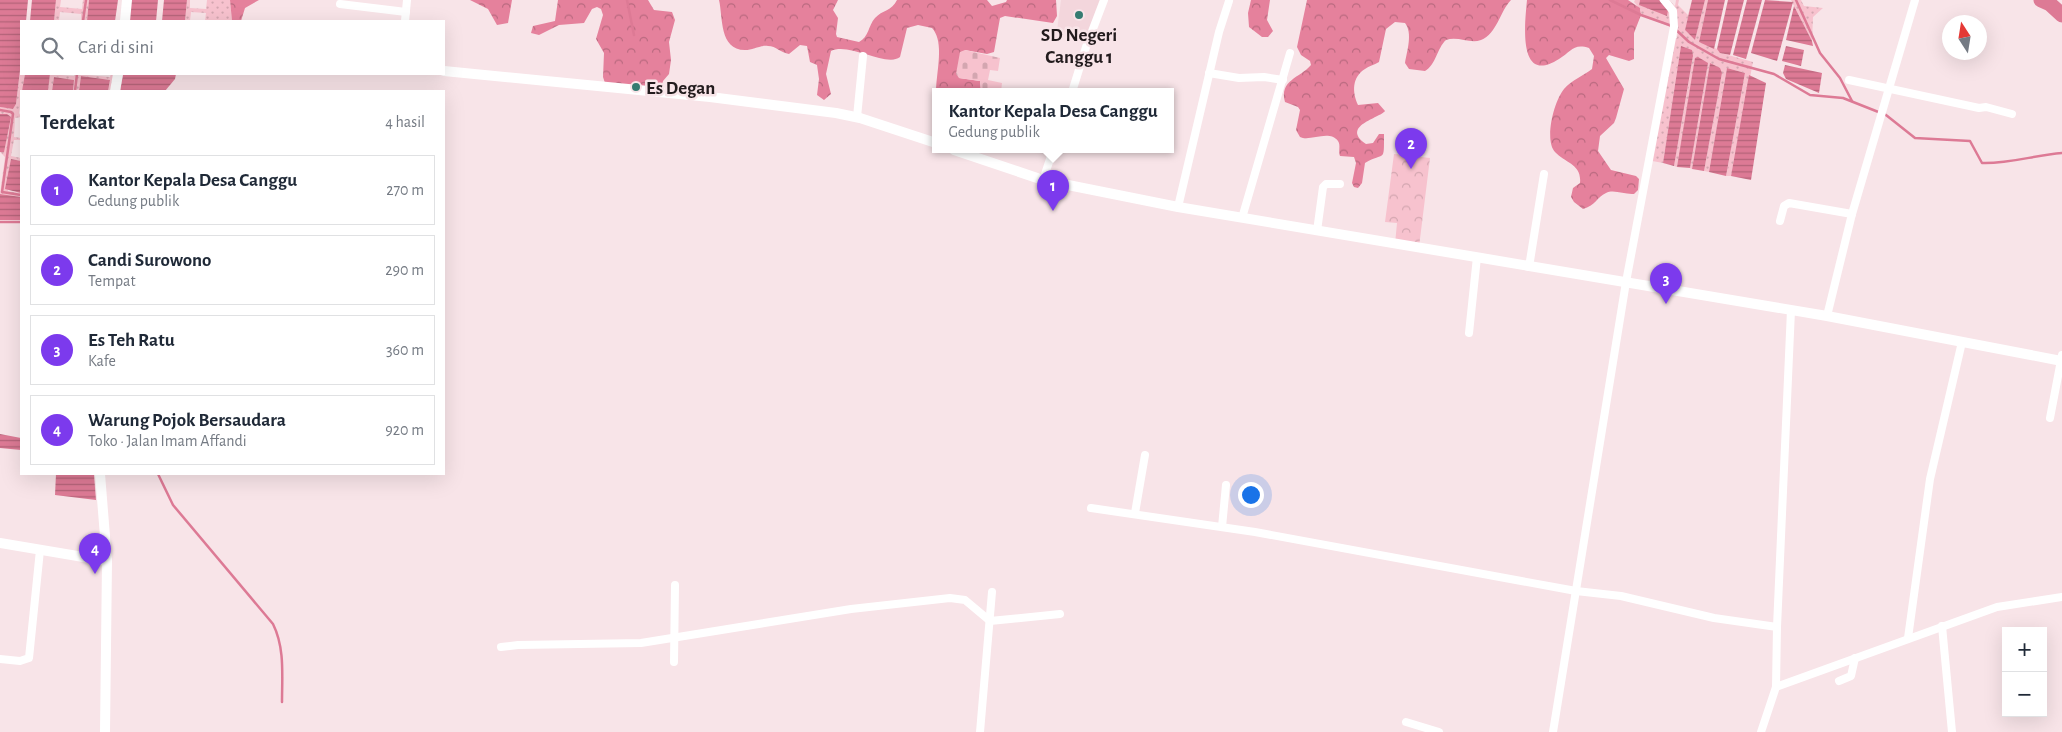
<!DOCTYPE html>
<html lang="id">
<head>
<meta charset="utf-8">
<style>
  :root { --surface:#fff; --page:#f2f2f3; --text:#1f2937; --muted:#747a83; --line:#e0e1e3; --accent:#7c3aed }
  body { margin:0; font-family:"Alegreya Sans",sans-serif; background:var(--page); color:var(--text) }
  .controls { position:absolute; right:15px; bottom:15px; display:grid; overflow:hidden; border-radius:0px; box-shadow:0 5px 20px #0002 }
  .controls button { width:45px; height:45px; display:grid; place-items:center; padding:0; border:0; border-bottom:1px solid var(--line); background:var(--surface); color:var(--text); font:25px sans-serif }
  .compass { position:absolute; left:1942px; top:15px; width:45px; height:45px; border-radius:50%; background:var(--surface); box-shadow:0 5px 20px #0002; rotate:348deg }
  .you { position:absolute; left:1250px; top:494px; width:18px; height:18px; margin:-12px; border:4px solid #fff; border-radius:50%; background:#1a73e8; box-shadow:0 0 0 8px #1a73e833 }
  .badge { display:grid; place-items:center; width:32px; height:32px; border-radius:50%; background:var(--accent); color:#fff; font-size:16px; font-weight:700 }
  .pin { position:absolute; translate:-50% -41px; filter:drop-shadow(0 1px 2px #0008) }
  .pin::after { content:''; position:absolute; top:26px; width:18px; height:15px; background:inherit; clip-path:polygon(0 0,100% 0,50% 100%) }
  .popup { position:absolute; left:932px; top:88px; width:242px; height:65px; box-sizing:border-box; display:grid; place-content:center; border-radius:0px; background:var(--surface); filter:drop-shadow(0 1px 4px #0005); font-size:16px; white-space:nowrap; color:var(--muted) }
  .popup b { font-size:19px; color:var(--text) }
  .popup::after { content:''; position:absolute; left:50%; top:100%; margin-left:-10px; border:10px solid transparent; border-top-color:var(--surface) }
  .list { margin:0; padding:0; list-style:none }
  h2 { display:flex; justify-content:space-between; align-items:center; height:65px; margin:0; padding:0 20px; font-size:21px }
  h2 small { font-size:16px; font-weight:400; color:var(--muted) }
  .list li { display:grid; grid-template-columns:32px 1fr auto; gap:15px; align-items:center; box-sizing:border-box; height:70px; margin:0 10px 10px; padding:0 10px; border:1px solid var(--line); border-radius:0px }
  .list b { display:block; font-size:19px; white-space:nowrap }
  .list p { margin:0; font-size:16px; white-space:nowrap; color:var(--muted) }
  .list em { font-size:16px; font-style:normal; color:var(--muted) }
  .icon { flex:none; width:28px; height:28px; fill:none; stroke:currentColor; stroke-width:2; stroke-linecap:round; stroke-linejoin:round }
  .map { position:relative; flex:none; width:2062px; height:732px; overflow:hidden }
  .search { position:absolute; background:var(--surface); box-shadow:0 5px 20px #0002; left:20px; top:20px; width:425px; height:55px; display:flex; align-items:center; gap:12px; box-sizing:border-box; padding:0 18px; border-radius:0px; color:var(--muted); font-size:19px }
  .panel { position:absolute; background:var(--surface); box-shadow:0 5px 20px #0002; left:20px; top:90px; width:425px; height:385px; border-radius:0px }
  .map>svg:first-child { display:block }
  .built { fill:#f3d6dc }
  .grass { fill:url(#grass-dots) }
  .forest { fill:url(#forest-crowns) }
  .cemetery { fill:url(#cemetery-stones) }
  .park { fill:url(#park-crowns) }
  .water { fill:url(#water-rules) }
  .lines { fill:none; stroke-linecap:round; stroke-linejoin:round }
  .stream { stroke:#dd7a95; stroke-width:2.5 }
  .river { stroke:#dd7a95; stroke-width:15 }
  .minor { stroke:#fff; stroke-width:8 }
  .tertiary { stroke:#fff; stroke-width:10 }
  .poi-dot { fill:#357b71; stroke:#f8e4e8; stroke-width:2 }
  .labels { text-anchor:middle; stroke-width:5; stroke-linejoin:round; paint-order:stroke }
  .poi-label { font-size:19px; font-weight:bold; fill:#221b1d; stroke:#f8e4e8 }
</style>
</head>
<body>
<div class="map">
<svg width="2062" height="732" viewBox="0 0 2062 732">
  <defs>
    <pattern id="grass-dots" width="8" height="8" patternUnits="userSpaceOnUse" patternTransform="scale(1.25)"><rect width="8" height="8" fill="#f7c2ce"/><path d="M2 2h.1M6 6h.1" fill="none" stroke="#d3a6b0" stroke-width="1.8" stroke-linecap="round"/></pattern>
    <pattern id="forest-crowns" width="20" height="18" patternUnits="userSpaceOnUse" patternTransform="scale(1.25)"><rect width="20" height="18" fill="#e5819c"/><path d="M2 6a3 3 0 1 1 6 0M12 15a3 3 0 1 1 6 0" fill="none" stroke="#b9697f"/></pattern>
    <pattern id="cemetery-stones" width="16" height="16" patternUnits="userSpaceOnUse" patternTransform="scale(1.25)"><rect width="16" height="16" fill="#f7c2ce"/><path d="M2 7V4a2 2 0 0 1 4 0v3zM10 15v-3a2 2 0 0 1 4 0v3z" fill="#d3a6b0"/></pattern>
    <pattern id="park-crowns" width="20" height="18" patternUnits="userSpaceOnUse" patternTransform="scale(1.25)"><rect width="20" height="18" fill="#f7c2ce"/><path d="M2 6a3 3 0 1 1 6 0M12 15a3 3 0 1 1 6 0" fill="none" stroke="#d3a6b0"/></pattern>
    <pattern id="water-rules" width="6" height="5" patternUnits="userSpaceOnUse" patternTransform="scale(1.25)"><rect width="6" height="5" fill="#dd7a95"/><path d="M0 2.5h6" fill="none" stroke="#b36379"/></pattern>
  </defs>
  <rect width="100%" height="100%" fill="#f8e4e8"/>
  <polygon class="built" points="1061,0 1104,0 1089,40 1057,30"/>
  <g class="grass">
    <polygon points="56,0 61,0 60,7 82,9 83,0 89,0 87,21 81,21 81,14 60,12 59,21 54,21"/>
    <polygon points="187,0 190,0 190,8 206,9 207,0 230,0 232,21 205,21 206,13 191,12 190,21 185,21"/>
    <polygon points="1635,0 1640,0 1639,5 1666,7 1659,0 1669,0 1675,6 1676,0 1679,0 1678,5 1688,15 1692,0 1685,30 1695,40 1705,0 1708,0 1699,42 1717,49 1721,53 1753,62 1731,176 1726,176 1745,73 1727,68 1709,172 1704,171 1722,73 1710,63 1692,169 1690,168 1708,63 1677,167 1674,166 1693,57 1681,47 1663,163 1647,160 1670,38 1677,38 1678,30 1641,15 1641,10 1634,2"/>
    <polygon points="1791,0 1801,0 1804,6 1823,8 1813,17 1812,41"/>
    <polygon points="21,62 21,74 25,74 19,113 21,117 15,118 14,137 21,138 21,140 14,140 11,156 21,158 21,161 11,159 8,191 21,193 21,197 0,194 5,157 0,152 3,152 7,114 0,114 0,107 13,109 16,104"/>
    <polygon points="47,74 74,76 75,74 110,77 111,74 123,74 120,91 108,91 110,80 81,76 79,91 73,91 74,80 54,77 52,91 48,91 50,74"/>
  </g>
  <g class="forest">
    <polygon points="230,0 259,0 245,8 241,21 232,21"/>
    <polygon points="470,0 512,0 508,23 497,25 488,9"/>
    <polygon points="558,0 648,0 654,10 672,12 675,20 669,42 671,60 669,74 663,81 660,92 606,86 603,77 604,53 596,39 603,15 601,9 597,7 592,9 584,23 559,25 539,35 531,33 533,26 555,21"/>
    <path d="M 719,0 L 838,0 L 833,10 L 838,18 L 836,34 L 837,37 L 859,42 C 869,37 868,26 875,18 C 882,10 892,11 897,0 L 987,0 L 992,6 L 1006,2 L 1007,0 L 1056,0 L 1057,16 L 1053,23 L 1005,16 L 1000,18 L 994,52 L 987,54 L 965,50 L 959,78 L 980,81 L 981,92 L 936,92 C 936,72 945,42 932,28 L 918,25 L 907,28 L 900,57 C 886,68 850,42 831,51 L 826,74 L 831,94 L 824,100 L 817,95 L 819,79 L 817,65 L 810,62 L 807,46 L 800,45 L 789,54 C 781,53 776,46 768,46 C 760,45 753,50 745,50 C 719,50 723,17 719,0 Z"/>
    <polygon points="1251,0 1270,0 1267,20 1273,31 1268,37 1262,37 1249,27 1248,13"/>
    <path d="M 1307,0 L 1511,0 C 1500,11 1497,34 1481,40 C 1470,44 1458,36 1446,40 C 1437,48 1436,65 1425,71 L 1409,69 L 1405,63 C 1407,51 1413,33 1405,23 L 1395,22 L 1386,29 L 1379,62 C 1374,65 1369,66 1365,69 C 1352,77 1352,92 1358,105 L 1378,103 L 1385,111 C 1380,118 1340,126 1366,144 L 1373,143 L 1379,134 L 1384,134 C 1384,164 1385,151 1365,163 L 1362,183 L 1358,188 L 1354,187 L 1352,183 L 1356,163 L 1354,157 L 1340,156 C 1338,152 1341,145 1338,141 C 1329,129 1310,142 1300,137 L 1296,130 L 1300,110 L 1298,107 L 1285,102 C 1279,80 1300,78 1311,65 L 1310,61 L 1301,55 L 1297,47 Z"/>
    <path d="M 1527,0 L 1628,0 L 1640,8 L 1641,15 L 1634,33 L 1634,59 L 1629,61 L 1609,55 L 1606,58 L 1624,89 L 1616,118 L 1614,123 L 1600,136 L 1598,151 L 1611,170 L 1636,176 L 1639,179 L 1638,190 L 1634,194 C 1625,195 1614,189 1606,193 C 1597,197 1595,206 1583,209 L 1574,202 L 1571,197 L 1573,188 L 1580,183 C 1582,164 1565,163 1555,152 C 1544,140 1554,101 1564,89 C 1572,80 1583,76 1592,69 L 1594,56 L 1589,48 C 1573,43 1571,52 1559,59 C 1517,86 1525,22 1527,0 Z"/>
  </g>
  <polygon class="cemetery" points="965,50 1000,58 998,71 990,70 988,80 1002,83 1001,92 981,92 980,81 959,78 956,74 960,52"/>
  <polygon class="park" points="1394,154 1430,158 1419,247 1395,244 1397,223 1385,222"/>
  <g class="water">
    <polygon points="0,0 28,0 26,21 21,21 21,62 16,104 13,109 0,107"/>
    <polygon points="32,0 56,0 54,21 30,21"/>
    <polygon points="89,0 118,0 115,21 87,21"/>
    <polygon points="130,0 158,0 156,21 128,21"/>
    <polygon points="164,0 187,0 185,21 162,21"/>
    <polygon points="1640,0 1659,0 1668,10 1667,16 1639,5"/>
    <polygon points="1692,0 1705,0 1695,40 1685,30"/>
    <polygon points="1708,0 1725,0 1714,49 1699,42"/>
    <polygon points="1728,0 1744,0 1730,55 1720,53 1717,49"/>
    <polygon points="1747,0 1762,0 1746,59 1733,55"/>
    <polygon points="1765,0 1793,2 1777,61 1751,53"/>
    <polygon points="1794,6 1812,41 1813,46 1786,40"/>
    <polygon points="1681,46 1692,50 1693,56 1674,166 1663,163"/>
    <polygon points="1786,46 1804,50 1801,66 1782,61"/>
    <polygon points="1698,57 1708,63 1690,168 1677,167 1695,58"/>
    <polygon points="1710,63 1720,68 1722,73 1704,171 1692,169"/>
    <polygon points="1785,65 1822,73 1819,93 1786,79 1783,73"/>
    <polygon points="1727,68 1745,73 1726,176 1709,172"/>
    <polygon points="25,74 50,74 48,91 22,91"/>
    <polygon points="123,74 176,74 175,79 165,91 120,91"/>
    <polygon points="1749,75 1766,83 1751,180 1731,176"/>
    <polygon points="81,76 110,80 108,91 79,91"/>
    <polygon points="54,77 74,80 73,91 52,91"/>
    <polygon points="0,114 7,114 11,117 4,152 0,152"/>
    <polygon points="11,159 21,161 21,193 5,189"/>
    <polygon points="0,194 21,197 21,220 0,220"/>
    <polygon points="0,434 21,438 21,450 0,448"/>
    <polygon points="56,474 94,475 96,500 55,495"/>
  </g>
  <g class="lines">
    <g class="stream">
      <polyline points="627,0 634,35"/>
      <path d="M 1610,0 L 1641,15 L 1672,26 L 1689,42 L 1719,59 L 1774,74 L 1810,95 L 1843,98 L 1886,115 L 1915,138 L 1970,141 L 1982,163 C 2009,164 2035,155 2062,153"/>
      <polyline points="1796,0 1820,53 1840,78 1852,101"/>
      <polyline points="83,21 86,0"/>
      <polyline points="75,91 77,74"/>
      <polyline points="0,110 11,112 13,114 2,192 21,195"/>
      <polyline points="0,222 21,222"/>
      <path d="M 158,474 L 173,505 L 273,624 C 285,648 282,676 282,702"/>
    </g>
    <polyline class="river" points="2041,0 2050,4 2062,15"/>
    <g class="minor">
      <polyline points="340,4 406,12"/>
      <polyline points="405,21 407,0"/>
      <polyline points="1209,73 1239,78 1264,77 1283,80"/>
      <polyline points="1849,80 1979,108 1986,107 2012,114"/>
      <polyline points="1072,92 1086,47 1104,0"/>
      <polyline points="857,117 863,56"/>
      <polyline points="1043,180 1053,150"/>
      <polyline points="1178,207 1219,32 1229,1"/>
      <polyline points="1242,218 1290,53"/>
      <polyline points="1780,221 1784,206 1789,203 1852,214"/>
      <polyline points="1317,231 1323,187 1326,184 1340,184"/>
      <polyline points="1529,267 1544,174"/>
      <polyline points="1827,316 1852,214 1915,0"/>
      <polyline points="1469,333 1477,257"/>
      <polyline points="2050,418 2062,355"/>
      <polyline points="1091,508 1255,532 1576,591 1621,596 1714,618 1777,627"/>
      <polyline points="1135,513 1145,455"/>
      <polyline points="1222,527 1226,485"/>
      <polyline points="1942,626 1952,732"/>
      <polyline points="1908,638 1930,479 1962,342"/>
      <polyline points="501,647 518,645 641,643 851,609 950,598 965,600 990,621 1060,614"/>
      <polyline points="0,659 20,661 29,658 40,550"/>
      <polyline points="674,662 675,585"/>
      <polyline points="1839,681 1851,676 1855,658"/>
      <polyline points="1776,687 1997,607 2062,597"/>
      <polyline points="1406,722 1439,732"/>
      <polyline points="980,732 992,592"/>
      <polyline points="1553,732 1626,282 1674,27 1673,11 1664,0"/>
      <polyline points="1761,732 1776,687 1777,627 1791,310"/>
    </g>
    <g class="tertiary">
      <polyline points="125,21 127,0"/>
      <polyline points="444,71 710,97 836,113 860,118 936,143"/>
      <polyline points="115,91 118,74"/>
      <polyline points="954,150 1043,180 1178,207 1827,316 2062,361"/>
      <polyline points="100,474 107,561 105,732"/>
      <polyline points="0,543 107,561"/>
    </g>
  </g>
  <g class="poi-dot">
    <circle cx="1079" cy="15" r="5"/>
    <circle cx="636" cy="87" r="5"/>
  </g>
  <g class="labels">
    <g class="poi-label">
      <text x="1079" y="41">SD Negeri<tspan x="1079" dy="22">Canggu 1</tspan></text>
      <text x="646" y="94" text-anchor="start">Es Degan</text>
    </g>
  </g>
</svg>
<div class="controls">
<button>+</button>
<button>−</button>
</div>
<svg class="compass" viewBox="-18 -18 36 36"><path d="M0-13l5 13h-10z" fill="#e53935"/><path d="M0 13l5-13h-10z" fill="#747a83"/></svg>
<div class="you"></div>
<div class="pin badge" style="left:1053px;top:211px">1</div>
<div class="popup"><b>Kantor Kepala Desa Canggu</b>Gedung publik</div>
<div class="pin badge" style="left:1411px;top:169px">2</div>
<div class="pin badge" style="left:1666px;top:304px">3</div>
<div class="pin badge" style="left:95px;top:574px">4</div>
<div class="search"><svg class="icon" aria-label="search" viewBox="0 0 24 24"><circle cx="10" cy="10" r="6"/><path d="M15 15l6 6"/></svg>Cari di sini</div>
<section class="panel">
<h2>Terdekat<small>4 hasil</small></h2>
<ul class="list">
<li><span class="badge">1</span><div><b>Kantor Kepala Desa Canggu</b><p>Gedung publik</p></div><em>270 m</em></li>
<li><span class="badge">2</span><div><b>Candi Surowono</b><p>Tempat</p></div><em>290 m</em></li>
<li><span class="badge">3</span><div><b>Es Teh Ratu</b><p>Kafe</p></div><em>360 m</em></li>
<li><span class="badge">4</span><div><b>Warung Pojok Bersaudara</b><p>Toko · Jalan Imam Affandi</p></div><em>920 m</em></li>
</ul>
</section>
</div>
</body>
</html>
